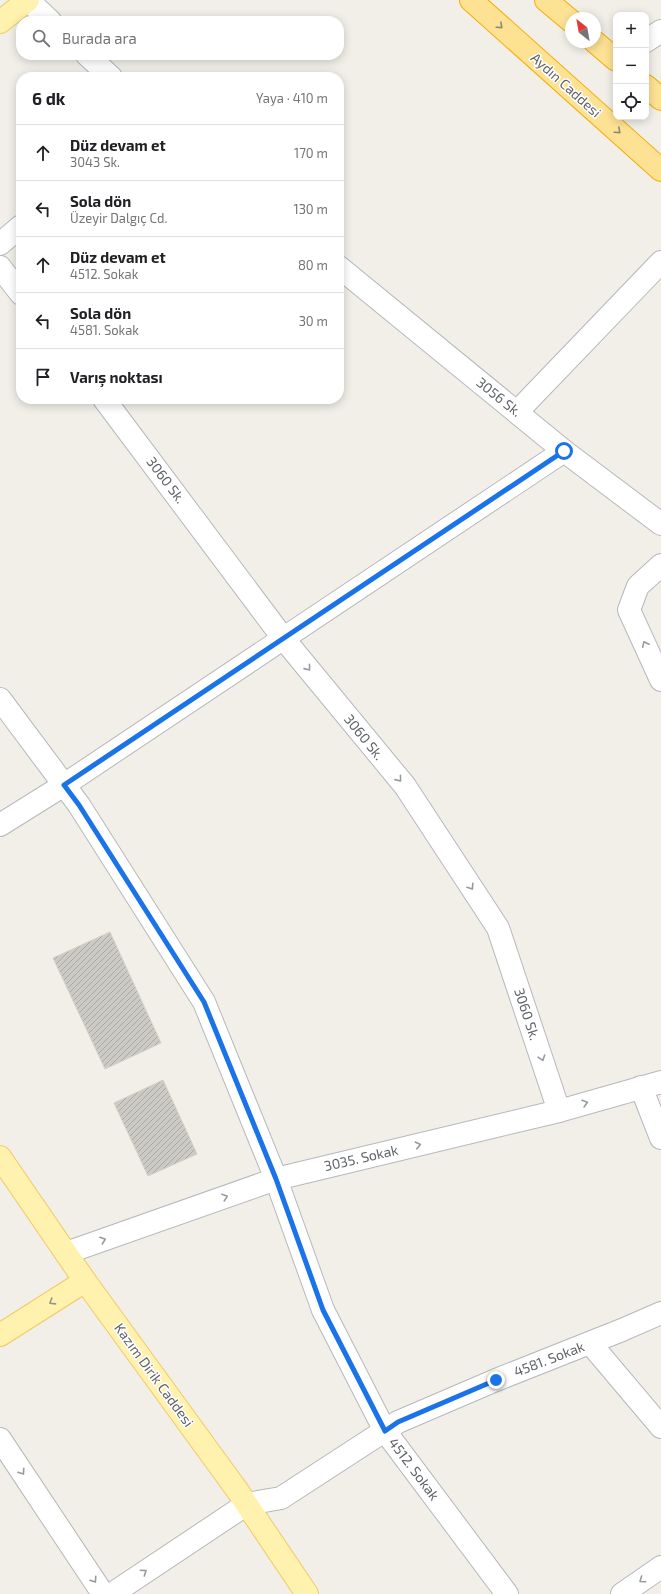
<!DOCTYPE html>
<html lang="tr">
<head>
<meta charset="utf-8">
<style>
  :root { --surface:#fff; --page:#f2f2f2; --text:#202124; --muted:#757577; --line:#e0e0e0 }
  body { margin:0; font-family:"Exo 2",sans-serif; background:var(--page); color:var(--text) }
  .controls { position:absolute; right:12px; top:12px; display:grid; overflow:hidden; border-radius:8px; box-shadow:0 2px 10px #0003 }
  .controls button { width:36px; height:36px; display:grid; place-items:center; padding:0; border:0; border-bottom:1px solid var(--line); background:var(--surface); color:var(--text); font:20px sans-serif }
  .compass { position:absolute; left:565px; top:12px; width:36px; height:36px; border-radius:50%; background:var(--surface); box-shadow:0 2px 10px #0003; rotate:329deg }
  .stop { position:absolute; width:12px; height:12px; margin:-9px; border:3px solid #1a73e8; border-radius:50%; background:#fff }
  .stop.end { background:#1a73e8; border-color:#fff; box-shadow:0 1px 4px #0008 }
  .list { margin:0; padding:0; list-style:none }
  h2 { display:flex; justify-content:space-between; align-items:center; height:52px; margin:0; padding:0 16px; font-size:17px }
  h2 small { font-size:13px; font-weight:400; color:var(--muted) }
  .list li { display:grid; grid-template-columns:26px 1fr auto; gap:12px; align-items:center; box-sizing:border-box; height:56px; padding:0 16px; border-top:1px solid var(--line) }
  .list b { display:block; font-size:15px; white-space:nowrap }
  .list p { margin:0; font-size:13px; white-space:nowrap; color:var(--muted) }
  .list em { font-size:13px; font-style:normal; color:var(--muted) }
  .icon { flex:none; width:22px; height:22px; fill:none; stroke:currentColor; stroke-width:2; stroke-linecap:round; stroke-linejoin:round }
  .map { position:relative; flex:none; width:661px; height:1594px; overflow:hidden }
  .search { position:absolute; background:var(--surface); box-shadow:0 2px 10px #0003; left:16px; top:16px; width:328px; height:44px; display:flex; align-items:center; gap:10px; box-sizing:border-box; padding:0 14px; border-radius:16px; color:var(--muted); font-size:15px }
  .panel { position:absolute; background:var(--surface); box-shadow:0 2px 10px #0003; left:16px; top:72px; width:328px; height:332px; border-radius:16px }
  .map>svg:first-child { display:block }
  .building { fill:url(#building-hatch); stroke:#d6d1c6 }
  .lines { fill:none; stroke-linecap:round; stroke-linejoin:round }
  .minor-casing { stroke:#b5b8bc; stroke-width:24 }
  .major-casing { stroke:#f2c960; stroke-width:24 }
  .highway-casing { stroke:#f9ab00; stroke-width:24 }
  .minor { stroke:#fff; stroke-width:22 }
  .major { stroke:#fff2af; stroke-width:22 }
  .highway { stroke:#fde293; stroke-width:22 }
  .oneway { stroke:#8e8975 }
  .oneway2 { stroke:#979a9d }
  .oneway3 { stroke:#979581 }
  .route { stroke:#1a73e8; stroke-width:5 }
  .labels { text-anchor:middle; stroke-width:3; stroke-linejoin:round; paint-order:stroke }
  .street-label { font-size:14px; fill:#5f6368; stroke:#fff }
</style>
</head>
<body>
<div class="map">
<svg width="661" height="1594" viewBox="0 0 661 1594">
  <defs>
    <pattern id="building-hatch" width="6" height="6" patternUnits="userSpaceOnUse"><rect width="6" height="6" fill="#cccac5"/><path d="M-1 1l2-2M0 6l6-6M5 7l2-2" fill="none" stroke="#a9a8a4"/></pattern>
  </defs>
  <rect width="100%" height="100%" fill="#f1efe8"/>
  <g class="building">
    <polygon points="110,932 161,1043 105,1069 53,958"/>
    <polygon points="163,1080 197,1154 148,1176 114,1103"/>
  </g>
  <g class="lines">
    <g class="minor-casing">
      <g id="minor">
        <polyline points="28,0 50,21"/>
        <polyline points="646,41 661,31"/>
        <polyline points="87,55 111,77"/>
        <polyline points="0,244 21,226"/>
        <polyline points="0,267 21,294"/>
        <polyline points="339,267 564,451 661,524"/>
        <polyline points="104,399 283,638 405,786 498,928 559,1111"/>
        <polyline points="517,412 661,262"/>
        <polyline points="661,565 638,586 629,610 661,680"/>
        <polyline points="0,699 79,805 204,1002 276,1179 323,1310 385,1431 507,1594"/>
        <polyline points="0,825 64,785 564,451"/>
        <polyline points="641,1087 661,1138"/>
        <polyline points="66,1253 276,1179 559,1111 661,1082"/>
        <polyline points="590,1343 661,1427"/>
        <polyline points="0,1439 103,1594"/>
        <polyline points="112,1594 247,1504 281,1498 398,1422 496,1380 622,1330 661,1313"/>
        <polyline points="622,1594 661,1567"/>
      </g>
    </g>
    <g class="major-casing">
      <g id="major">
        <polyline points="0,22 28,0"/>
        <polyline points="0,1157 85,1281 237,1490 307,1594"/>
        <polyline points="0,1335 85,1281"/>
      </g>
    </g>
    <g class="highway-casing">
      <g id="highway">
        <polyline points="471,0 661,170"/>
        <polyline points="546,0 571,21"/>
        <polyline points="595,42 616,60"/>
        <polyline points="646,86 661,99"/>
      </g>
    </g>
    <use href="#minor" class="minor"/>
    <use href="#major" class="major"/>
    <use href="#highway" class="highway"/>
  </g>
  <defs><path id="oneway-chevron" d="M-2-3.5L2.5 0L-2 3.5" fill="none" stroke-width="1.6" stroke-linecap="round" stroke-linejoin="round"/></defs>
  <g class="oneway">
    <use href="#oneway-chevron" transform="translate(500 26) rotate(42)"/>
    <use href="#oneway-chevron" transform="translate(618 131) rotate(42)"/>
  </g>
  <g class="oneway2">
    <use href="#oneway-chevron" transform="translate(645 644) rotate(-115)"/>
    <use href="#oneway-chevron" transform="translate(308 668) rotate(51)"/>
    <use href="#oneway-chevron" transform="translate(399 779) rotate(51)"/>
    <use href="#oneway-chevron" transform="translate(471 887) rotate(57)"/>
    <use href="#oneway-chevron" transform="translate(542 1058) rotate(72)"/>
    <use href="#oneway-chevron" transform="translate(585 1103) rotate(-16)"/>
    <use href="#oneway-chevron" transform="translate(418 1145) rotate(-13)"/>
    <use href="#oneway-chevron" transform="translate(225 1197) rotate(-19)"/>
    <use href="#oneway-chevron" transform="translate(103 1240) rotate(-19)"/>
    <use href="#oneway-chevron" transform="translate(22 1472) rotate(56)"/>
    <use href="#oneway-chevron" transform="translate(144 1572) rotate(-34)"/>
    <use href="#oneway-chevron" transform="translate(94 1580) rotate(56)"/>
    <use href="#oneway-chevron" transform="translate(642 1580) rotate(145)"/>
  </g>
  <use class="oneway3" href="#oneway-chevron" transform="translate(52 1302) rotate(148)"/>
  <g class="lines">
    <polyline class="route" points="496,1380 398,1422 385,1431 323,1310 276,1179 204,1002 79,805 64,785 564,451"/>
  </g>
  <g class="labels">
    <g class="street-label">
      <text transform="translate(566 85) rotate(42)" y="5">Aydın Caddesi</text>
      <text transform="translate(499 397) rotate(39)" y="5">3056 Sk.</text>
      <text transform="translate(166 480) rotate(53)" y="5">3060 Sk.</text>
      <text transform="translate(364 737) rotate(51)" y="5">3060 Sk.</text>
      <text transform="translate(527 1014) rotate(72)" y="5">3060 Sk.</text>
      <text transform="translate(361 1158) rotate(-13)" y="5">3035. Sokak</text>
      <text transform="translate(549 1359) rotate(-21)" y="5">4581. Sokak</text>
      <text transform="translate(154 1375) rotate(54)" y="5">Kazım Dirik Caddesi</text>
      <text transform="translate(414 1469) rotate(53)" y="5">4512. Sokak</text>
    </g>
  </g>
</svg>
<div class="controls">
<button>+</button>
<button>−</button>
<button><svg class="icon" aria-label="locate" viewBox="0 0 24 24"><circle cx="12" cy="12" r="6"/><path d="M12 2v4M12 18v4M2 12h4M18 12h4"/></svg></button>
</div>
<svg class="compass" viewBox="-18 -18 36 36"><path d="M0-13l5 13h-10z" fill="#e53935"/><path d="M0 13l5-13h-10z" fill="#757577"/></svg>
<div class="stop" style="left:564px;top:451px"></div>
<div class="stop end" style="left:496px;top:1380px"></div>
<div class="search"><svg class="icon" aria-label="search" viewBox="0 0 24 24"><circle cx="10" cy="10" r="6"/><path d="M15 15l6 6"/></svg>Burada ara</div>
<section class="panel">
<h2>6 dk<small>Yaya · 410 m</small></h2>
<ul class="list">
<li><svg class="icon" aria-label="ahead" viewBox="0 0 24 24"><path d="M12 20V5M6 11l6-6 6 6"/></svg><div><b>Düz devam et</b><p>3043 Sk.</p></div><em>170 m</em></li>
<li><svg class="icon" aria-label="left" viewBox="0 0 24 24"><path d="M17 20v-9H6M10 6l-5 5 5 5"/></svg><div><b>Sola dön</b><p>Üzeyir Dalgıç Cd.</p></div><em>130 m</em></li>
<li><svg class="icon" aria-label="ahead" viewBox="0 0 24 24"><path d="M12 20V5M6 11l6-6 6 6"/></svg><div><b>Düz devam et</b><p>4512. Sokak</p></div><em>80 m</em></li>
<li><svg class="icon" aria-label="left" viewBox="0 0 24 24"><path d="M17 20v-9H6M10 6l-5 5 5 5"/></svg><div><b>Sola dön</b><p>4581. Sokak</p></div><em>30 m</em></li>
<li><svg class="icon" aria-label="arrive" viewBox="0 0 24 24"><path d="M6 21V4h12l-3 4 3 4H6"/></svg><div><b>Varış noktası</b></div></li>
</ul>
</section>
</div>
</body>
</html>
